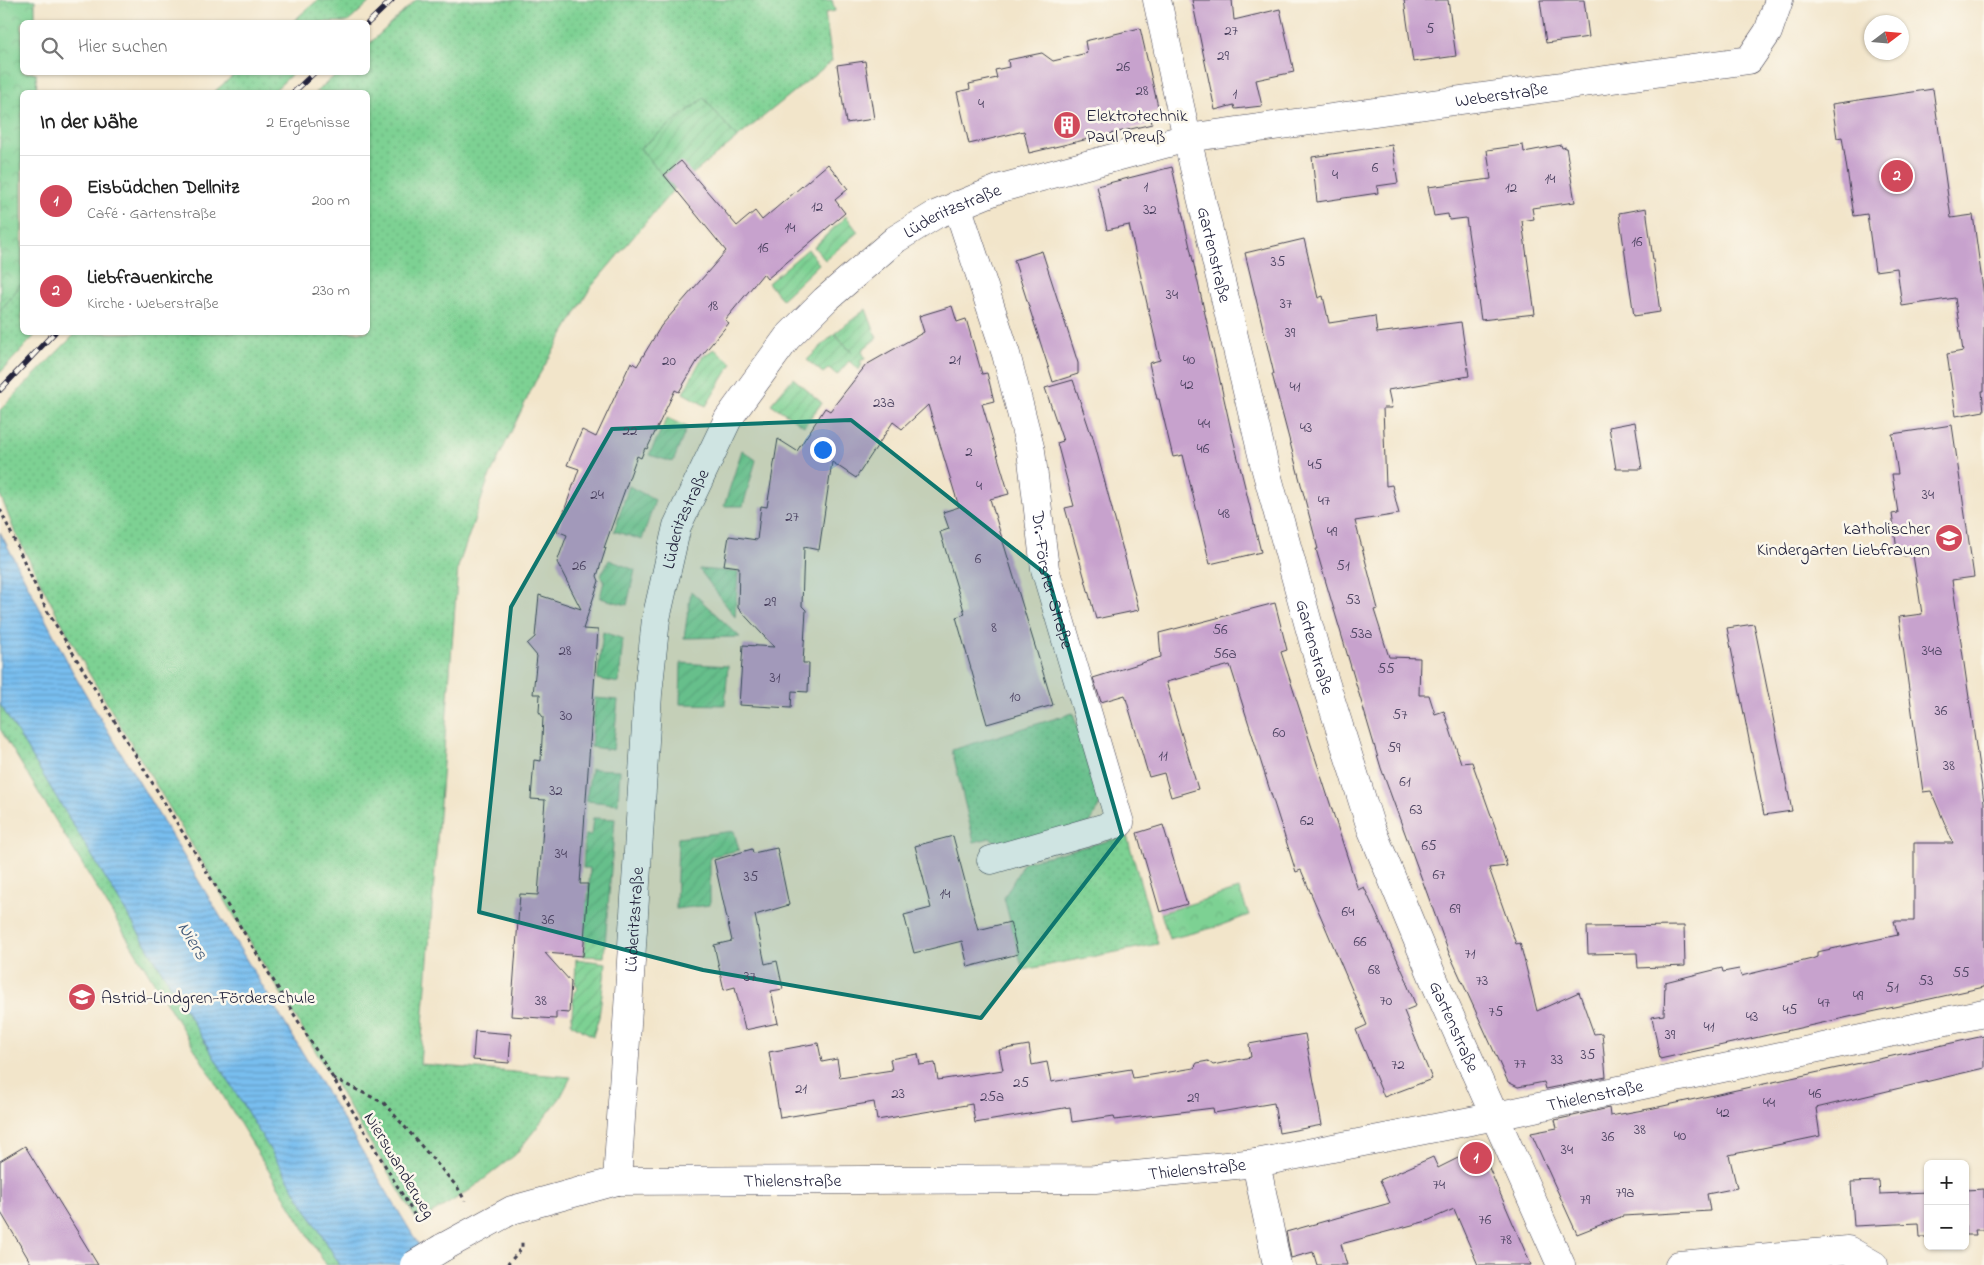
<!DOCTYPE html>
<html lang="de">
<head>
<meta charset="utf-8">
<style>
  :root { --surface:#fff; --page:#f6f6f6; --text:#222; --muted:#767676; --line:#e0e0e0; --accent:#d1495b }
  body { margin:0; font-family:"Indie Flower",sans-serif; background:var(--page); color:var(--text) }
  .controls { position:absolute; right:15px; bottom:15px; display:grid; overflow:hidden; border-radius:8px; box-shadow:0 1px 4px #0004 }
  .controls button { width:45px; height:45px; display:grid; place-items:center; padding:0; border:0; border-bottom:1px solid var(--line); background:var(--surface); color:var(--text); font:25px sans-serif }
  .compass { position:absolute; left:1864px; top:15px; width:45px; height:45px; border-radius:50%; background:var(--surface); box-shadow:0 1px 4px #0004; rotate:74deg }
  .you { position:absolute; left:822px; top:449px; width:18px; height:18px; margin:-12px; border:4px solid #fff; border-radius:50%; background:#1a73e8; box-shadow:0 0 0 8px #1a73e833 }
  .badge { display:grid; place-items:center; width:32px; height:32px; border-radius:50%; background:var(--accent); color:#fff; font-size:16px; font-weight:700 }
  .pin { position:absolute; translate:-50% -50%; border:2px solid #fff; box-shadow:0 1px 5px #0006 }
  .list { margin:0; padding:0; list-style:none }
  h2 { display:flex; justify-content:space-between; align-items:center; height:65px; margin:0; padding:0 20px; font-size:21px }
  h2 small { font-size:16px; font-weight:400; color:var(--muted) }
  .list li { display:grid; grid-template-columns:32px 1fr auto; gap:15px; align-items:center; box-sizing:border-box; height:90px; padding:0 20px; border-top:1px solid var(--line) }
  .list b { display:block; font-size:19px; white-space:nowrap }
  .list p { margin:0; font-size:16px; white-space:nowrap; color:var(--muted) }
  .list em { font-size:16px; font-style:normal; color:var(--muted) }
  .icon { flex:none; width:28px; height:28px; fill:none; stroke:currentColor; stroke-width:2; stroke-linecap:round; stroke-linejoin:round }
  .map { position:relative; flex:none; width:1984px; height:1265px; overflow:hidden }
  .search { position:absolute; background:var(--surface); box-shadow:0 1px 4px #0004; left:20px; top:20px; width:350px; height:55px; display:flex; align-items:center; gap:12px; box-sizing:border-box; padding:0 18px; border-radius:8px; color:var(--muted); font-size:19px }
  .panel { position:absolute; background:var(--surface); box-shadow:0 1px 4px #0004; left:20px; top:90px; width:350px; height:245px; border-radius:8px }
  .map>svg:first-child { display:block }
  .grass { fill:url(#grass-dots); stroke:#507a67 }
  .park { fill:url(#park-crowns); stroke:#507a67 }
  .garden { fill:url(#garden-furrows); stroke:#507a67 }
  .water { fill:url(#water-rules); stroke:#4d7095 }
  .building { fill:#c7a2cd }
  .lines { fill:none; stroke-linecap:round; stroke-linejoin:round }
  .minor-casing { stroke:#413f50; stroke-width:29 }
  .path { stroke:#413f50; stroke-width:3; stroke-dasharray:4 4; stroke-linecap:butt }
  .minor { stroke:#fff; stroke-width:28 }
  .rail-casing { stroke:#22223b; stroke-width:5.5 }
  .rail { stroke:#fbf7ec; stroke-width:4; stroke-dasharray:11; stroke-linecap:butt }
  .minor-bridge-casing { stroke:#413f50; stroke-width:29; stroke-linecap:butt }
  .minor-bridge { stroke:#fff; stroke-width:28 }
  .marked { fill:#0f766e; fill-opacity:0.2; stroke:#0f766e; stroke-width:4; stroke-linejoin:round }
  .labels { text-anchor:middle; stroke-width:5; stroke-linejoin:round; paint-order:stroke }
  .number-label { font-size:15px; fill:#4b4260 }
  .street-label { font-size:18px; fill:#22223b; stroke:#fbf7ec }
  .poi-label { font-size:18px; fill:#22223b; stroke:#fbf7ec; text-anchor:start }
  .water-label { font-size:19px; font-style:italic; fill:#40597a; stroke:#fbf7ec }
</style>
</head>
<body>
<div class="map">
<svg width="1984" height="1265" viewBox="0 0 1984 1265">
  <defs>
    <pattern id="grass-dots" width="8" height="8" patternUnits="userSpaceOnUse" patternTransform="scale(1.25)"><rect width="8" height="8" fill="#7dd193"/><path d="M2 2h.1M6 6h.1" fill="none" stroke="#6cb380" stroke-width="1.8" stroke-linecap="round"/></pattern>
    <pattern id="park-crowns" width="20" height="18" patternUnits="userSpaceOnUse" patternTransform="scale(1.25)"><rect width="20" height="18" fill="#7dd193"/><path d="M2 6a3 3 0 1 1 6 0M12 15a3 3 0 1 1 6 0" fill="none" stroke="#6cb380"/></pattern>
    <pattern id="garden-furrows" width="10" height="10" patternUnits="userSpaceOnUse" patternTransform="scale(1.25)"><rect width="10" height="10" fill="#7dd193"/><path d="M-1 1l2-2M0 10L10 0M9 11l2-2" fill="none" stroke="#6cb380"/></pattern>
    <pattern id="water-rules" width="6" height="5" patternUnits="userSpaceOnUse" patternTransform="scale(1.25)"><rect width="6" height="5" fill="#78beef"/><path d="M0 2.5h6" fill="none" stroke="#629ac3"/></pattern>
  </defs>
  <rect width="100%" height="100%" fill="#fbf7ec"/>
  <filter id="ink" filterUnits="userSpaceOnUse"><feTurbulence type="fractalNoise" baseFrequency=".02" numOctaves="2"/><feDisplacementMap in="SourceGraphic" scale="10" xChannelSelector="R" yChannelSelector="G"/><feConvolveMatrix kernelMatrix="1 2 1 2 8 2 1 2 1" color-interpolation-filters="sRGB"/></filter>
  <filter id="wash" filterUnits="userSpaceOnUse"><feTurbulence type="fractalNoise" baseFrequency=".0096" numOctaves="4" result="noise"/><feDisplacementMap in="SourceGraphic" scale="20" xChannelSelector="R" yChannelSelector="G"/><feGaussianBlur stdDeviation="1.12" result="paint"/><feColorMatrix in="noise" values="0 0 0 0 0 0 0 0 0 0 0 0 0 0 0 0 0 1.4 0 .05"/><feComposite in="paint" operator="in"/></filter>
  <g filter="url(#wash)">
    <rect width="100%" height="100%" fill="#f2e5ca"/>
    <g class="grass">
      <polygon points="318,0 372,0 348,22 292,22"/>
      <polygon points="416,0 832,0 835,11 825,13 832,61 737,138 704,98 640,148 674,189 591,287 535,382 488,480 458,567 420,1064 571,1077 560,1098 515,1155 470,1190 418,1222 90,675 51,603 14,530 0,494 0,410 76,333 368,332 368,92 316,92 338,73 368,72 368,45"/>
      <polygon points="236,73 236,72 293,73 273,92 214,92"/>
      <polygon points="22,283 22,332 37,333 0,373 0,311"/>
      <polygon points="0,704 340,1265 326,1265 0,729"/>
      <polygon points="1073,713 1100,804 1090,823 1002,846 990,838 974,842 952,750"/>
      <polygon points="1127,836 1158,944 1023,970 1004,898 1024,862"/>
    </g>
    <g class="park">
      <polygon points="0,0 35,0 35,22 22,22 22,72 36,73 37,92 22,92 22,283 0,311"/>
      <polygon points="1239,889 1249,915 1216,927 1169,939 1161,913"/>
    </g>
    <g class="garden">
      <polygon points="704,98 737,138 674,189 640,148"/>
      <polygon points="846,216 858,232 825,260 814,247"/>
      <polygon points="808,249 819,264 782,299 768,283"/>
      <polygon points="866,309 877,338 862,350 865,359 860,361 862,364 859,370 849,361 837,375 829,368 823,373 807,360 834,334 852,353 835,333"/>
      <polygon points="714,349 732,363 706,406 683,393 703,356"/>
      <polygon points="793,378 822,403 804,426 771,404"/>
      <polygon points="667,418 687,427 673,462 649,455"/>
      <polygon points="742,450 756,460 743,506 724,506"/>
      <polygon points="629,486 655,500 642,540 614,531"/>
      <polygon points="609,560 635,570 627,605 600,598 604,581 601,575"/>
      <polygon points="699,569 738,572 735,617"/>
      <polygon points="691,591 740,637 684,638"/>
      <polygon points="603,632 623,639 619,683 597,679"/>
      <polygon points="681,663 728,666 725,705 680,704"/>
      <polygon points="595,698 618,700 613,750 591,747"/>
      <polygon points="591,769 620,770 618,804 586,801"/>
      <polygon points="593,818 615,819 604,957 584,956 585,940 576,939 579,901 588,901 590,868 583,868 585,835 591,835"/>
      <polygon points="734,831 739,850 710,857 710,905 676,909 678,838"/>
      <polygon points="576,959 606,963 599,1017 593,1036 571,1024 574,992 578,988 575,983"/>
    </g>
    <polygon class="water" points="0,532 76,678 431,1265 340,1265 0,704"/>
    <g id="blocks">
      <g class="building">
        <polygon points="1192,0 1232,0 1234,20 1280,9 1294,72 1256,80 1262,106 1235,109 1234,105 1215,110"/>
        <polygon points="1404,0 1448,0 1456,56 1413,62"/>
        <polygon points="1540,0 1584,0 1589,37 1546,43"/>
        <polygon points="1140,28 1159,111 1150,113 1152,124 1029,153 1024,131 969,144 957,92 970,89 969,84 997,78 995,70 1009,67 1008,60 1042,53 1053,61 1087,53 1085,41"/>
        <polygon points="865,61 874,119 846,123 837,65"/>
        <polygon points="1933,89 1951,218 1973,215 1984,296 1984,391 1982,391 1984,411 1956,416 1947,354 1963,351 1955,298 1902,306 1897,268 1875,271 1867,214 1854,216 1842,137 1837,138 1832,104"/>
        <polygon points="1392,145 1398,183 1377,186 1378,193 1317,202 1312,157"/>
        <polygon points="1523,145 1524,152 1561,145 1562,148 1566,147 1575,202 1532,208 1534,219 1522,221 1535,314 1481,320 1466,218 1449,220 1448,214 1434,216 1428,187 1491,179 1487,150"/>
        <polygon points="681,161 737,226 755,211 762,220 828,164 848,189 835,200 845,213 767,279 763,274 725,320 729,323 698,360 679,392 675,390 647,449 645,448 641,458 637,456 604,548 606,548 597,576 599,581 583,629 598,630 580,884 588,884 583,956 545,953 571,982 569,1013 556,1012 556,1019 511,1016 520,894 538,895 545,800 531,799 534,760 541,761 543,717 539,712 540,694 533,694 537,656 527,644 535,637 539,595 581,609 557,562 567,535 557,531 579,469 567,465 582,430 596,437 631,362 637,366 661,326 726,251 664,175"/>
        <polygon points="1172,167 1231,430 1261,552 1210,564 1183,455 1173,457 1159,399 1157,399 1149,363 1160,360 1129,225 1107,230 1097,186"/>
        <polygon points="1646,208 1660,312 1634,316 1619,213"/>
        <polygon points="1304,239 1318,298 1323,296 1329,323 1375,316 1377,333 1461,322 1469,376 1388,390 1392,408 1383,408 1386,486 1392,485 1399,514 1355,521 1378,609 1374,610 1389,657 1420,658 1419,695 1429,695 1435,714 1444,711 1461,763 1472,762 1497,832 1507,866 1489,868 1516,944 1520,943 1537,1011 1579,992 1594,1034 1602,1033 1606,1077 1546,1089 1544,1082 1518,1087 1508,1082 1449,953 1381,768 1316,549 1318,549 1272,374 1274,374 1245,253"/>
        <polygon points="1042,251 1078,363 1078,374 1053,382 1014,260"/>
        <polygon points="952,306 957,322 966,319 982,374 987,373 994,401 982,404 1009,494 990,499 1053,705 987,724 956,617 965,614 940,532 949,529 943,512 959,507 928,405 902,429 893,422 856,478 832,462 819,550 804,547 802,606 806,610 803,663 809,663 808,692 792,691 791,708 739,705 743,645 774,647 738,608 739,567 724,565 729,536 757,540 761,506 767,507 778,439 797,451 825,408 830,411 866,365 924,332 919,316"/>
        <polygon points="1073,380 1091,434 1092,434 1139,610 1096,619 1065,508 1074,506 1057,443 1063,441 1045,388"/>
        <polygon points="1635,422 1642,469 1616,469 1609,427"/>
        <polygon points="1952,425 1974,577 1952,580 1984,802 1984,987 1660,1059 1652,1017 1664,1015 1665,982 1722,968 1723,972 1739,969 1741,976 1812,959 1817,957 1817,952 1898,935 1894,921 1914,921 1914,843 1953,843 1931,791 1923,792 1899,617 1922,614 1913,555 1898,557 1892,514 1898,513 1892,474 1898,474 1892,434"/>
        <polygon points="1275,603 1287,650 1281,652 1358,890 1364,887 1408,983 1407,984 1416,1006 1404,1011 1432,1079 1384,1097 1356,1030 1367,1025 1301,870 1296,872 1230,665 1166,682 1198,789 1171,797 1164,773 1149,777 1125,695 1101,702 1093,678 1161,657 1159,633"/>
        <polygon points="1754,624 1792,811 1764,815 1727,628"/>
        <polygon points="1163,825 1187,904 1160,912 1137,833"/>
        <polygon points="953,836 978,930 1010,922 1018,954 968,967 962,941 914,953 904,915 931,908 915,846"/>
        <polygon points="777,848 789,905 755,915 765,964 777,961 783,989 771,991 778,1023 745,1030 735,987 724,990 714,945 732,941 714,860 752,849 753,853"/>
        <polygon points="1684,926 1685,966 1638,968 1637,953 1588,954 1587,927"/>
        <polygon points="475,1031 511,1034 509,1063 473,1060"/>
        <polygon points="1305,1034 1322,1125 1279,1133 1274,1103 1214,1113 1213,1108 1115,1120 1114,1116 1072,1122 1070,1107 975,1123 972,1104 877,1120 874,1102 780,1118 769,1052 818,1043 822,1062 837,1059 840,1078 892,1070 890,1059 918,1054 920,1065 935,1063 938,1080 1003,1070 999,1050 1029,1045 1032,1065 1047,1062 1051,1082 1131,1069 1133,1078 1194,1068 1197,1063 1208,1061 1213,1065 1251,1057 1249,1044"/>
        <polygon points="1984,1036 1984,1068 1816,1108 1820,1136 1729,1155 1737,1188 1707,1194 1710,1211 1623,1216 1577,1234 1531,1133 1557,1128 1555,1120 1609,1108 1610,1116 1654,1108"/>
        <polygon points="25,1146 98,1265 32,1265 0,1211 0,1161"/>
        <polygon points="1480,1147 1531,1265 1478,1265 1454,1209 1427,1221 1341,1244 1347,1265 1317,1265 1313,1252 1291,1258 1286,1232 1390,1203 1380,1180 1433,1157 1438,1168"/>
        <polygon points="1879,1181 1880,1194 1928,1192 1928,1237 1920,1237 1919,1223 1854,1226 1851,1182"/>
        <polygon points="1984,1189 1984,1230 1975,1230 1976,1235 1965,1235 1965,1190"/>
      </g>
    </g>
  </g>
  <g filter="url(#ink)">
    <use href="#blocks" fill-opacity="0" stroke="#413f50" stroke-width="1"/>
    <g class="lines">
      <g class="minor-casing">
        <g id="minor">
          <path id="s1" d="M 1157,0 L 1187,138 L 1264,463 L 1318,659 L 1371,828 L 1434,980 L 1561,1265"/>
          <path id="s2" d="M 957,205 L 1006,354 L 1031,451 L 1045,569 L 1120,823 L 991,860"/>
          <polyline points="1256,1163 1277,1265"/>
          <path id="s3" d="M 617,1181 L 648,694 L 656,619 L 677,526 L 728,419 L 787,338 L 825,300 L 896,239 L 935,215 L 1001,188 L 1187,138 L 1749,60 L 1768,32 L 1779,0"/>
          <path id="s4" d="M 442,1248 L 512,1210 L 617,1181 L 1095,1179 L 1256,1163 L 1496,1116 L 1984,1013"/>
          <polyline points="1679,1265 1848,1250 1874,1265"/>
        </g>
      </g>
      <g class="path">
        <polyline points="0,509 46,609 333,1078 421,1226"/>
        <polyline points="333,1078 384,1103 458,1188 465,1201"/>
        <polyline points="507,1265 522,1248 522,1239"/>
      </g>
      <use href="#minor" class="minor"/>
      <g class="rail-casing">
        <g id="rail">
          <polyline points="368,23 392,0"/>
          <polyline points="294,92 315,72"/>
          <polyline points="0,390 55,332"/>
        </g>
      </g>
      <use href="#rail" class="rail"/>
      <g class="minor-bridge-casing">
        <polyline id="minor-bridge" points="414,1265 442,1248"/>
      </g>
      <use href="#minor-bridge" class="minor-bridge"/>
    </g>
  </g>
  <path class="marked" d="M 851,420 L 1048,576 L 1122,835 L 981,1018 L 703,970 L 479,912 L 511,607 L 612,429 Z"/>
  <defs>
    <g id="building-disc" transform="scale(1.4375)"><circle r="9.5" fill="#d1495b" stroke="#fbf7ec"/><path d="M-4-6H4V6H1V3H-1V6H-4ZM-2.5-4.3h1.7v1.8h-1.7ZM.8-4.3h1.7v1.8H.8ZM-2.5-1h1.7V.8h-1.7ZM.8-1h1.7V.8H.8Z" fill="#fff"/></g>
    <g id="school-disc" transform="scale(1.4375)"><circle r="9.5" fill="#d1495b" stroke="#fbf7ec"/><path d="M0-5L7-2L0 1L-7-2ZM-4 1L0 2.5L4 1V4Q0 6-4 4Z" fill="#fff"/></g>
  </defs>
  <g fill-rule="evenodd">
    <use href="#building-disc" x="1067" y="125"/>
    <use href="#school-disc" x="1949" y="538"/>
    <use href="#school-disc" x="82" y="997"/>
  </g>
  <g class="labels">
    <g class="number-label">
      <text x="1430" y="33">5</text>
      <text x="1231" y="35">27</text>
      <text x="1223" y="60">29</text>
      <text x="1123" y="71">26</text>
      <text x="1142" y="95">28</text>
      <text x="1235" y="98">1</text>
      <text x="981" y="108">4</text>
      <text x="1375" y="172">6</text>
      <text x="1335" y="179">4</text>
      <text x="1550" y="183">14</text>
      <text x="1146" y="191">1</text>
      <text x="1511" y="192">12</text>
      <text x="817" y="211">12</text>
      <text x="1150" y="214">32</text>
      <text x="790" y="232">14</text>
      <text x="1637" y="246">16</text>
      <text x="763" y="252">16</text>
      <text x="1278" y="266">35</text>
      <text x="1172" y="299">34</text>
      <text x="1286" y="308">37</text>
      <text x="713" y="310">18</text>
      <text x="1290" y="337">39</text>
      <text x="955" y="364">21</text>
      <text x="1189" y="364">40</text>
      <text x="669" y="365">20</text>
      <text x="1187" y="389">42</text>
      <text x="1295" y="391">41</text>
      <text x="884" y="407">23a</text>
      <text x="1204" y="428">44</text>
      <text x="1306" y="432">43</text>
      <text x="630" y="435">22</text>
      <text x="1203" y="453">46</text>
      <text x="969" y="456">2</text>
      <text x="1315" y="469">45</text>
      <text x="979" y="490">4</text>
      <text x="597" y="499">24</text>
      <text x="1928" y="499">34</text>
      <text x="1324" y="505">47</text>
      <text x="1224" y="518">48</text>
      <text x="792" y="521">27</text>
      <text x="1332" y="536">49</text>
      <text x="978" y="563">6</text>
      <text x="579" y="570">26</text>
      <text x="1343" y="570">51</text>
      <text x="1353" y="604">53</text>
      <text x="770" y="606">29</text>
      <text x="994" y="632">8</text>
      <text x="1220" y="634">56</text>
      <text x="1361" y="638">53a</text>
      <text x="565" y="655">28</text>
      <text x="1932" y="655">34a</text>
      <text x="1225" y="658">56a</text>
      <text x="1386" y="673">55</text>
      <text x="775" y="682">31</text>
      <text x="1015" y="701">10</text>
      <text x="1941" y="715">36</text>
      <text x="1400" y="719">57</text>
      <text x="566" y="720">30</text>
      <text x="1279" y="737">60</text>
      <text x="1394" y="752">59</text>
      <text x="1163" y="760">11</text>
      <text x="1949" y="770">38</text>
      <text x="1405" y="786">61</text>
      <text x="556" y="795">32</text>
      <text x="1416" y="814">63</text>
      <text x="1307" y="825">62</text>
      <text x="1429" y="850">65</text>
      <text x="561" y="858">34</text>
      <text x="1439" y="879">67</text>
      <text x="751" y="881">35</text>
      <text x="945" y="898">14</text>
      <text x="1455" y="913">69</text>
      <text x="1348" y="916">64</text>
      <text x="548" y="924">36</text>
      <text x="1360" y="946">66</text>
      <text x="1470" y="958">71</text>
      <text x="1374" y="974">68</text>
      <text x="1961" y="977">55</text>
      <text x="750" y="981">37</text>
      <text x="1482" y="985">73</text>
      <text x="1926" y="985">53</text>
      <text x="1892" y="992">51</text>
      <text x="1858" y="1000">49</text>
      <text x="541" y="1005">38</text>
      <text x="1386" y="1005">70</text>
      <text x="1824" y="1007">47</text>
      <text x="1790" y="1014">45</text>
      <text x="1496" y="1016">75</text>
      <text x="1752" y="1021">43</text>
      <text x="1709" y="1031">41</text>
      <text x="1670" y="1039">39</text>
      <text x="1588" y="1059">35</text>
      <text x="1557" y="1064">33</text>
      <text x="1520" y="1068">77</text>
      <text x="1398" y="1069">72</text>
      <text x="1021" y="1087">25</text>
      <text x="801" y="1093">21</text>
      <text x="898" y="1098">23</text>
      <text x="1815" y="1098">46</text>
      <text x="992" y="1101">25a</text>
      <text x="1193" y="1102">29</text>
      <text x="1769" y="1107">44</text>
      <text x="1723" y="1117">42</text>
      <text x="1640" y="1134">38</text>
      <text x="1680" y="1140">40</text>
      <text x="1608" y="1141">36</text>
      <text x="1567" y="1154">34</text>
      <text x="1439" y="1189">74</text>
      <text x="1625" y="1197">79a</text>
      <text x="1585" y="1204">79</text>
      <text x="1485" y="1224">76</text>
      <text x="1506" y="1244">78</text>
    </g>
    <g class="street-label">
      <text dy="6" stroke="none"><textPath href="#s3" startOffset="1652">Weberstraße</textPath></text>
      <text dy="6" stroke="none"><textPath href="#s3" startOffset="1088">Lüderitzstraße</textPath></text>
      <text dy="6" stroke="none"><textPath href="#s1" startOffset="261">Gartenstraße</textPath></text>
      <text dy="6" stroke="none"><textPath href="#s3" startOffset="668">Lüderitzstraße</textPath></text>
      <text dy="6" stroke="none"><textPath href="#s2" startOffset="388">Dr.-Förster-Straße</textPath></text>
      <text dy="6" stroke="none"><textPath href="#s1" startOffset="666">Gartenstraße</textPath></text>
      <text dy="6" stroke="none"><textPath href="#s3" startOffset="262">Lüderitzstraße</textPath></text>
      <text dy="6" stroke="none"><textPath href="#s1" startOffset="1071">Gartenstraße</textPath></text>
      <text dy="6" stroke="none"><textPath href="#s4" startOffset="1174">Thielenstraße</textPath></text>
      <text transform="translate(400 1165) rotate(59)" y="6">Nierswanderweg</text>
      <text dy="6" stroke="none"><textPath href="#s4" startOffset="769">Thielenstraße</textPath></text>
      <text dy="6" stroke="none"><textPath href="#s4" startOffset="364">Thielenstraße</textPath></text>
    </g>
    <g class="poi-label">
      <text x="1086" y="121">Elektrotechnik<tspan x="1086" dy="21">Paul Preuß</tspan></text>
      <text x="1930" y="534" text-anchor="end">katholischer<tspan x="1930" dy="21">Kindergarten Liebfrauen</tspan></text>
      <text x="101" y="1003">Astrid-Lindgren-Förderschule</text>
    </g>
    <g class="water-label">
      <text transform="translate(194 940) rotate(59)" y="7">Niers</text>
    </g>
  </g>
</svg>
<div class="controls">
<button>+</button>
<button>−</button>
</div>
<svg class="compass" viewBox="-18 -18 36 36"><path d="M0-13l5 13h-10z" fill="#e53935"/><path d="M0 13l5-13h-10z" fill="#767676"/></svg>
<div class="you"></div>
<div class="pin badge" style="left:1476px;top:1158px">1</div>
<div class="pin badge" style="left:1897px;top:176px">2</div>
<div class="search"><svg class="icon" aria-label="search" viewBox="0 0 24 24"><circle cx="10" cy="10" r="6"/><path d="M15 15l6 6"/></svg>Hier suchen</div>
<section class="panel">
<h2>In der Nähe<small>2 Ergebnisse</small></h2>
<ul class="list">
<li><span class="badge">1</span><div><b>Eisbüdchen Dellnitz</b><p>Café · Gartenstraße</p></div><em>200 m</em></li>
<li><span class="badge">2</span><div><b>Liebfrauenkirche</b><p>Kirche · Weberstraße</p></div><em>230 m</em></li>
</ul>
</section>
</div>
</body>
</html>
